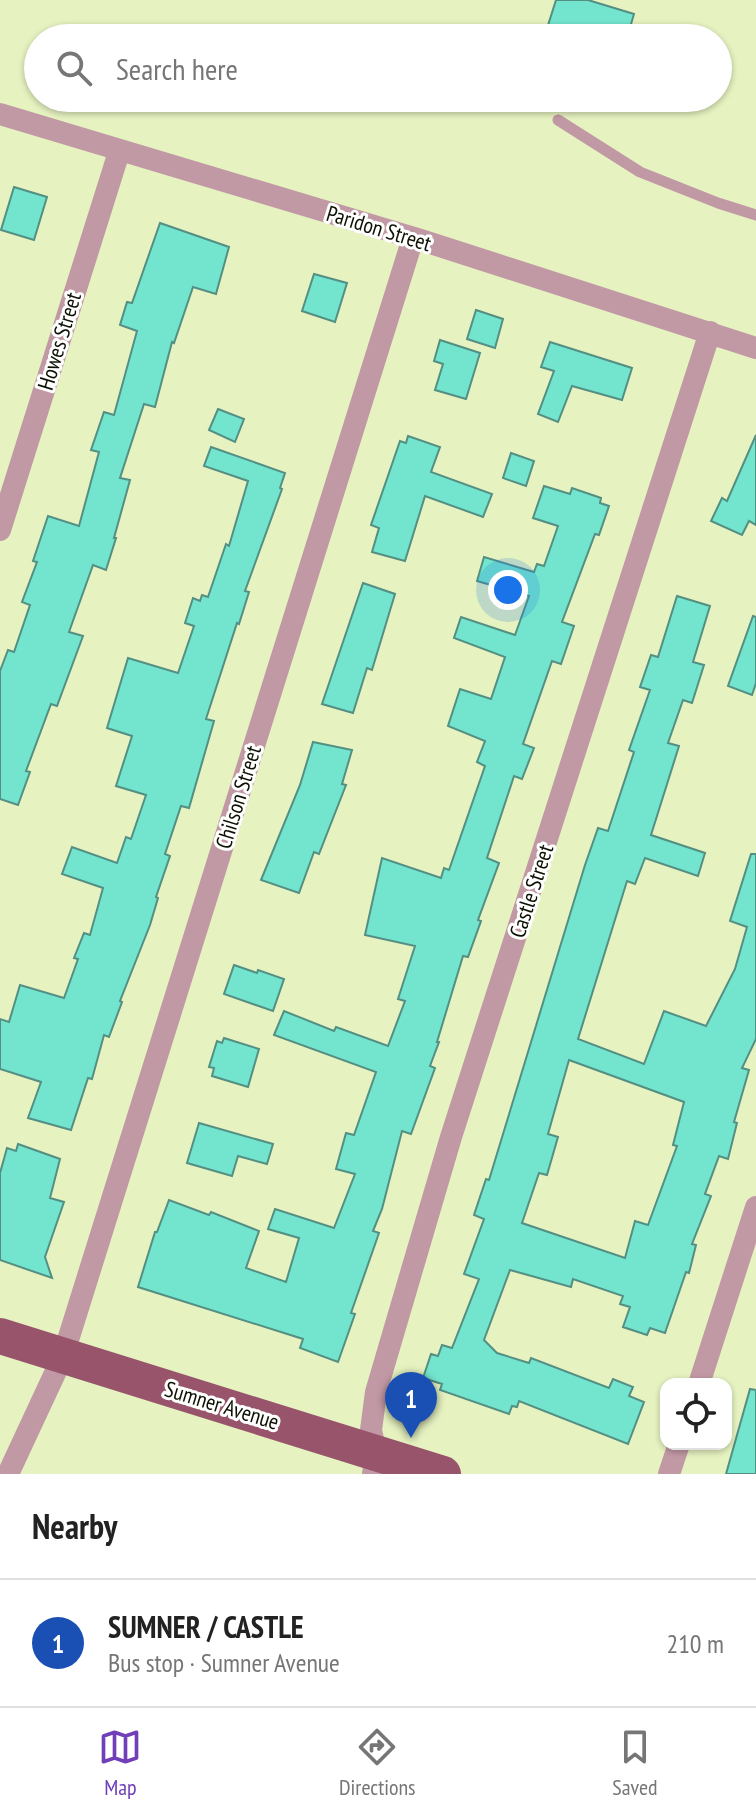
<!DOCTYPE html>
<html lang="en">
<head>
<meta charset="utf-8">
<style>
  :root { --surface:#fff; --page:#f2f2f2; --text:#222; --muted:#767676; --line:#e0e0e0; --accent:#713fb7 }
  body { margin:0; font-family:"PT Sans Narrow",sans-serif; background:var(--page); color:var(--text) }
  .controls { position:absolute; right:24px; bottom:24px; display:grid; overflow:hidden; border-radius:16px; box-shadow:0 2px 6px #0004 }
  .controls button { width:72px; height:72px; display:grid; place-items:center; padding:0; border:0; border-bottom:2px solid var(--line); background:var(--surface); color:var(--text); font:40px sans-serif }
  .you { position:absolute; left:508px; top:590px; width:28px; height:28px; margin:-20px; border:6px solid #fff; border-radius:50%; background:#1a73e8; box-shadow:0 0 0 12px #1a73e833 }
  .badge { display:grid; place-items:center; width:52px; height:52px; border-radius:50%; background:var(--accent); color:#fff; font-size:26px; font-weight:700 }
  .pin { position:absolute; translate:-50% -66px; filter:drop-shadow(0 2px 4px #0008) }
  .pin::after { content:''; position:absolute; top:42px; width:28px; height:24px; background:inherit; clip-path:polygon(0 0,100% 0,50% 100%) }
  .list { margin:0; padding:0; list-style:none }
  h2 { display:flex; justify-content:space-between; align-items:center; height:104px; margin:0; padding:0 32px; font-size:34px }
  h2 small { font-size:26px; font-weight:400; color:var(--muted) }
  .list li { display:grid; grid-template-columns:52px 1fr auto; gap:24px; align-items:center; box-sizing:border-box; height:128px; padding:0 32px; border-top:2px solid var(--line) }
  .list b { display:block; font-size:30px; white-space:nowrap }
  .list p { margin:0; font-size:26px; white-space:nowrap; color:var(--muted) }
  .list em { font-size:26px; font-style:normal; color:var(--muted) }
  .icon { flex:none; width:44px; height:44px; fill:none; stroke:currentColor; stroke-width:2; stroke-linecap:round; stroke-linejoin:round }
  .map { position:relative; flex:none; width:756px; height:1474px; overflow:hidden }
  .search { position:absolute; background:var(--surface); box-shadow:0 2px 6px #0004; left:24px; right:24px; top:24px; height:88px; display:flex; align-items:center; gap:20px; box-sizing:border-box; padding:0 28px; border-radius:44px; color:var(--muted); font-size:30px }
  .sheet { height:232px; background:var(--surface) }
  nav { display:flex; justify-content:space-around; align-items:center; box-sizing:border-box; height:112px; border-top:2px solid var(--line); background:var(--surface); font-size:22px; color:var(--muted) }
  nav a { display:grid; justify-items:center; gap:4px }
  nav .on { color:var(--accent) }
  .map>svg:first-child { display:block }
  .building { fill:#73e5ce; stroke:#538f82; stroke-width:2; fill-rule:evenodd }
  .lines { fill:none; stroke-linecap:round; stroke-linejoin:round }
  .service { stroke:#c199a5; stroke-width:11 }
  .minor { stroke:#c199a5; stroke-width:22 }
  .primary { stroke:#97546b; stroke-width:36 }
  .labels { text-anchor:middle; stroke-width:6; stroke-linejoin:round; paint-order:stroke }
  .street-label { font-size:22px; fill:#0d1102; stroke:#fff }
</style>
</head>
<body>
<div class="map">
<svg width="756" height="1474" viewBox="0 0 756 1474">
  <rect width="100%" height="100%" fill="#e6f2c0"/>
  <g class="building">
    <polygon points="556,0 588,0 634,14 627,38 544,38"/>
    <polygon points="14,187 47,197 34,240 1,230"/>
    <polygon points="160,223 229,247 216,294 193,287 174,343 172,342 155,407 144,404 120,478 130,480 114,538 116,538 106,570 93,565 69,632 83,636 57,706 51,704 26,771 30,772 18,805 0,799 0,671 8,650 14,652 30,605 22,602 37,562 33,561 48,516 79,526 99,452 91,450 104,412 114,415 137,331 120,325 127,302 132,303"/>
    <polygon points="314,274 347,283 335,322 302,311"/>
    <polygon points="476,310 503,319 495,348 467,339"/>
    <polygon points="440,340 480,353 466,399 435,390 443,364 434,361"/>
    <polygon points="550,342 632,368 622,400 572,386 558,422 538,414 554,371 541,367"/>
    <polygon points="218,409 244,419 235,442 209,430"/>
    <polygon points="756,435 756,525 749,521 742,535 711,521 722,498 727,501"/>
    <polygon points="408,436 440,447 431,472 492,494 483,517 425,496 405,561 372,552 379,528 371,525 400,441 406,443"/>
    <polygon points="211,447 285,473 280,488 282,489 245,591 249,592 239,624 237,623 206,719 214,721 189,808 181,806 165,854 170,856 156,897 158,898 150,925 120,1001 122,1002 109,1037 104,1035 92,1079 88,1078 71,1130 28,1118 41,1082 0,1069 0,1019 9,1022 20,985 64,998 78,959 74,958 84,933 90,935 103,888 62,874 72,847 117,863 126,837 131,839 146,795 116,786 132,736 107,728 128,658 178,673 194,626 185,623 193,598 200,601 202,595 208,597 226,544 229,546 248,481 204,466"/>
    <polygon points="511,453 534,461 526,486 503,478"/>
    <polygon points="544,486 570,494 572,488 601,498 600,503 609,506 599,535 595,534 562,622 574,626 561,664 552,661 523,744 534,748 522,779 514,776 487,858 499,863 478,920 481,921 468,957 463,956 437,1042 439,1042 430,1066 435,1068 411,1134 402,1131 382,1209 373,1231 379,1233 351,1313 355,1314 338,1362 300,1348 303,1339 138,1287 155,1232 157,1232 169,1200 209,1215 211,1212 259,1231 246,1268 286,1282 299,1238 268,1229 275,1209 334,1228 355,1174 336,1169 346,1133 354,1135 376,1072 274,1035 284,1011 334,1031 336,1027 388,1046 405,1001 398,999 415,946 365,935 382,858 441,878 444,868 449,870 485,766 477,762 485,741 448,726 460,689 491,699 505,657 454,638 461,617 515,635 529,596 477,581 484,557 534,572 537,564 544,566 558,526 533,518"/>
    <polygon points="363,583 395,594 372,670 367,668 353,713 322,704"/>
    <path d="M 677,596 L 710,606 L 693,662 L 704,665 L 692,703 L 683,700 L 668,743 L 679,746 L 651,835 L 705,853 L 698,876 L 645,858 L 635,884 L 627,881 L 578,1039 L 644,1064 L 664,1011 L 706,1026 L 735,969 L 747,927 L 730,921 L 751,854 L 756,854 L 756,1039 L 742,1068 L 749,1070 L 734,1122 L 737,1123 L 728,1159 L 719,1156 L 705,1194 L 711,1196 L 692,1244 L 696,1245 L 689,1273 L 686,1272 L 665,1333 L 650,1328 L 647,1335 L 623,1327 L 630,1307 L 620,1304 L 623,1296 L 573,1279 L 571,1287 L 510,1270 L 484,1340 L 497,1353 L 529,1363 L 531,1358 L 609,1388 L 613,1379 L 633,1387 L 629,1396 L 644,1402 L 628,1444 L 519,1401 L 517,1407 L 512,1406 L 509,1414 L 440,1390 L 442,1384 L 423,1378 L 431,1354 L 438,1356 L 442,1345 L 452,1348 L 479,1279 L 464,1274 L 484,1219 L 474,1215 L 486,1179 L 489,1180 L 585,865 L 598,828 L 608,831 L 634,752 L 629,750 L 650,690 L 640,687 L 651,655 L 658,657 ZM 569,1060 L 684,1102 L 673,1145 L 677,1146 L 648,1225 L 635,1221 L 625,1258 L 522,1223 L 539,1173 L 547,1175 L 558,1137 L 548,1134 Z"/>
    <polygon points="753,616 756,617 756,683 752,695 728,686"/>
    <polygon points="313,742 352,750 342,784 346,785 319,854 314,852 299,893 261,880 300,785"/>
    <polygon points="234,965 257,973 258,970 284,979 273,1011 224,994"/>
    <polygon points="224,1038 259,1049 248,1087 212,1076 214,1068 209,1067 217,1041 222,1043"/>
    <polygon points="199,1123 273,1144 267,1164 238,1156 232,1176 187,1163"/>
    <polygon points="18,1144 60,1159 50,1198 64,1202 45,1257 52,1278 0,1260 0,1173 7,1148 16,1151"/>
    <polygon points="750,1389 756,1390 756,1474 726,1474"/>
  </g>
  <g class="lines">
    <polyline class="service" points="558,120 640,172 718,203 756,215"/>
    <g class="minor">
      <polyline points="0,114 421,240 756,348"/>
      <polyline points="0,530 119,152"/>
      <polyline points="699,1384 756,1207"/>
      <polyline points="8,1474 63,1356 413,238"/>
      <polyline points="373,1474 376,1453 371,1430 376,1392 451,1137 710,332"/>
      <polyline points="669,1474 679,1444"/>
    </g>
    <polyline class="primary" points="0,1336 443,1474"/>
  </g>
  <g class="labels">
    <g class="street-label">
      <text transform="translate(379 228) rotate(17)" y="8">Paridon Street</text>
      <text transform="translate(59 341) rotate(-73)" y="8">Howes Street</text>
      <text transform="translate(238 797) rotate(-73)" y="8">Chilson Street</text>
      <text transform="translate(531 891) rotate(-72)" y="8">Castle Street</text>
      <text transform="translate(222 1405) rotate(17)" y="8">Sumner Avenue</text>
    </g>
  </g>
</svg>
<div class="controls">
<button><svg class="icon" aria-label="locate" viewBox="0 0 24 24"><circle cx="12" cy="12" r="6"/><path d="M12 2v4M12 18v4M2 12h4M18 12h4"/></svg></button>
</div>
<div class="you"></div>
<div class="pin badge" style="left:411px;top:1438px;background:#1a4fb4">1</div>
<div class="search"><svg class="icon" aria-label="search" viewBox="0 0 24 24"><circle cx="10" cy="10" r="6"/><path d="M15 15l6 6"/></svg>Search here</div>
</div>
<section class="sheet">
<h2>Nearby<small></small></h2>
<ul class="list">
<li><span class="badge" style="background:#1a4fb4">1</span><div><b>SUMNER / CASTLE</b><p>Bus stop · Sumner Avenue</p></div><em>210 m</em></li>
</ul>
</section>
<nav>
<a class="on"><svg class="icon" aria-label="map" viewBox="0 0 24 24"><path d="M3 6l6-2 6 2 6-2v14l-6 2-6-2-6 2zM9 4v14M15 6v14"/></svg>Map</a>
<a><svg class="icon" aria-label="directions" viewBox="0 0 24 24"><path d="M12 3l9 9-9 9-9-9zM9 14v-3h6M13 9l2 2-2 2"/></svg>Directions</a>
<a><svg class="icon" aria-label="saved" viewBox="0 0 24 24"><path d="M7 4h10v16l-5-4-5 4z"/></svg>Saved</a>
</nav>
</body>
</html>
